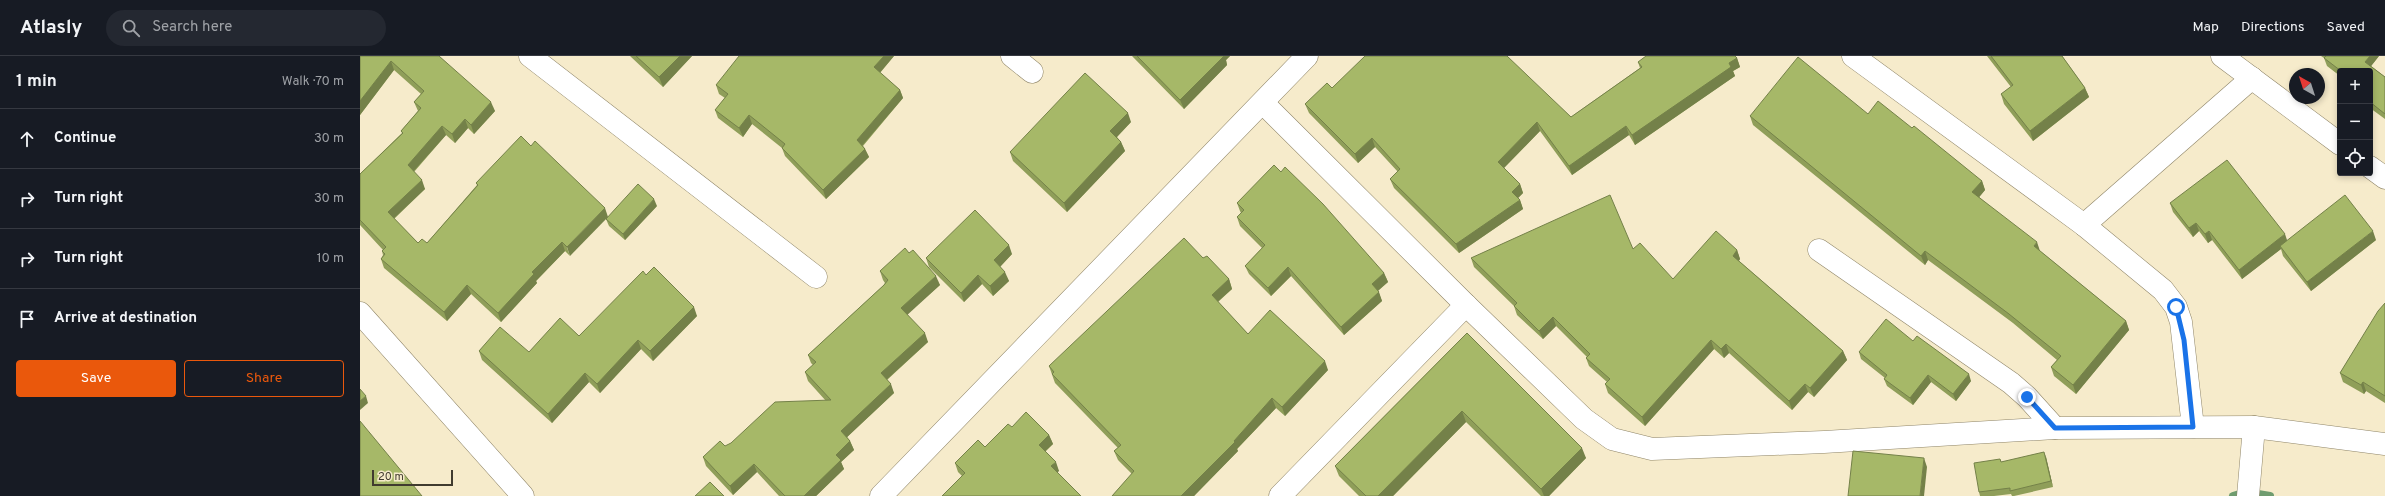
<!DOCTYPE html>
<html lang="en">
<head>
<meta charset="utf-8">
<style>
  :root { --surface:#171b24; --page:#242831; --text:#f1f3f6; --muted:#9ea1a6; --line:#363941; --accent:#ea580c }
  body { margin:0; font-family:Overpass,sans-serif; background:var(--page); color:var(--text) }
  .controls { position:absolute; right:12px; top:12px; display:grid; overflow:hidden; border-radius:4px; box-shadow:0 2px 6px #0003 }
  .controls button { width:36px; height:36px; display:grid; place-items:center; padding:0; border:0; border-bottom:1px solid var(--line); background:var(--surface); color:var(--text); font:20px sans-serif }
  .compass { position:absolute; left:1929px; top:12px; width:36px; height:36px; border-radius:50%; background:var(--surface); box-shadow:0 2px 6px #0003; rotate:321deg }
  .scale { position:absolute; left:12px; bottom:10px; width:81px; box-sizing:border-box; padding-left:4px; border:2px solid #403b2f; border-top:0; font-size:11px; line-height:14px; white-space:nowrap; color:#403b2f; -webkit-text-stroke:3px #f6ebcb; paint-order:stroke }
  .stop { position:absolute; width:12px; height:12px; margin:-9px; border:3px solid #1a73e8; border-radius:50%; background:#fff }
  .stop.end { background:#1a73e8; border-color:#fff; box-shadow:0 1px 4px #0008 }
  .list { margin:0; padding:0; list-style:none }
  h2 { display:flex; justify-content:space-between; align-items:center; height:52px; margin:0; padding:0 16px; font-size:17px }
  h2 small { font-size:13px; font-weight:400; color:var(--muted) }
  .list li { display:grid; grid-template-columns:26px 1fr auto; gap:12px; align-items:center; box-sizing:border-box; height:60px; padding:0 16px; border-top:1px solid var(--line) }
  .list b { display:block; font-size:15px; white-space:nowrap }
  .list em { font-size:13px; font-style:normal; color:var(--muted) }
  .actions { display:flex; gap:8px; padding:12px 16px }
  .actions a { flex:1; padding:9px 0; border:1px solid var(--accent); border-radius:4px; text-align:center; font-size:14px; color:var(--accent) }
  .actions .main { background:var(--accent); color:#fff }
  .icon { flex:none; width:22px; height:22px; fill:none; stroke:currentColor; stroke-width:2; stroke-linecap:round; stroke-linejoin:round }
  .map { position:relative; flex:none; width:2025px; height:440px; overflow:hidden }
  header { display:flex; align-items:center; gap:24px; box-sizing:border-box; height:56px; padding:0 20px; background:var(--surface); border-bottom:1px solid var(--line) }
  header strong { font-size:19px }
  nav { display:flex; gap:22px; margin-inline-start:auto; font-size:14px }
  .search { width:280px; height:36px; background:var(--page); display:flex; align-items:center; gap:10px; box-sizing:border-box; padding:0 14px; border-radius:22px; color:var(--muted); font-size:15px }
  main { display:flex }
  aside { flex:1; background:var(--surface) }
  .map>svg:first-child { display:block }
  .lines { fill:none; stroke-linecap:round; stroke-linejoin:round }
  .stream { stroke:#6f9c6f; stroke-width:8 }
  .minor-casing { stroke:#8f8568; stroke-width:23 }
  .minor { stroke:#fff; stroke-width:22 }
  .wall { fill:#8f9e59 }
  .shaded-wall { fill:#748149 }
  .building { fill:#a6b868; stroke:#748149 }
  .route { stroke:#1a73e8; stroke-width:5 }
</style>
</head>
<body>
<header>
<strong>Atlasly</strong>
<div class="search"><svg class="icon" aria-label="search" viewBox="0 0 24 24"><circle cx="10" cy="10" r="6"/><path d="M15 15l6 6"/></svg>Search here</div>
<nav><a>Map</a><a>Directions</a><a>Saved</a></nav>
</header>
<main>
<aside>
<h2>1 min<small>Walk · 70 m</small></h2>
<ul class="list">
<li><svg class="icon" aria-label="ahead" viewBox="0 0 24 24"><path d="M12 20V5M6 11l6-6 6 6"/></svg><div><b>Continue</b></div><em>30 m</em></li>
<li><svg class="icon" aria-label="right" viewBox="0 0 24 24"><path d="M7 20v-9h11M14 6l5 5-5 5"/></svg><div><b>Turn right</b></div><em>30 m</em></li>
<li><svg class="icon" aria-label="right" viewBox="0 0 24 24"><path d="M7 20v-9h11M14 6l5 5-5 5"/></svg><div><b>Turn right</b></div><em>10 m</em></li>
<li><svg class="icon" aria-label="arrive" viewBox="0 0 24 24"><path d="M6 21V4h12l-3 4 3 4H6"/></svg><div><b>Arrive at destination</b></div></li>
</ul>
<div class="actions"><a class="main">Save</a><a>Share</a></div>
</aside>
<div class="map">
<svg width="2025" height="440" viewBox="0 0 2025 440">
  <rect width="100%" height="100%" fill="#f6ebcb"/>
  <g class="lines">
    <polyline class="stream" points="1873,440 1886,436 1910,440"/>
    <g class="minor-casing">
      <g id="minor">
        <polyline points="170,0 456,221"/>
        <polyline points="652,0 672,16"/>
        <polyline points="1493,0 1724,169 1803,234 1816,251 1821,266 1833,371"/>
        <polyline points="1862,0 1980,88"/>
        <polyline points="903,47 1106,249 1224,363 1252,383 1292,393 1464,386 1695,372 1894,371 2025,388"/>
        <polyline points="2010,111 2025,122"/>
        <polyline points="1724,169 1892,22"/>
        <polyline points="1459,194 1651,327 1667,341 1695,372"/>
        <polyline points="0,257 163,440"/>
        <polyline points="521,440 947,0"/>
        <polyline points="920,440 1106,249"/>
        <polyline points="1888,440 1894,371"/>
      </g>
    </g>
    <use href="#minor" class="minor"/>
  </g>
  <g class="wall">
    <polygon points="0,0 79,0 135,55 114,78 108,72 95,87 86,79 54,116 65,133 34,163 58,187 67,187 117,129 116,127 171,90 210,200 205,195 176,225 177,227 141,266 111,238 87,265 24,212 21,203 23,199 22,195 23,194 0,169 0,118 42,77 41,75 58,55 54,46 61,38 34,14 0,59"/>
    <polygon points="270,0 332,0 303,31"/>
    <polygon points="534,0 520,17 540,34 543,42 503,90 505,93 509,101 466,143 425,100 422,92 392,68 383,81 358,62 355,54 365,42 359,38 356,29"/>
    <polygon points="772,0 870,0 866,4 867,9 824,53"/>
    <polygon points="1627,0 1702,0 1725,32 1729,41 1673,85 1644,48 1641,38 1651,31"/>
    <polygon points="1961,0 2019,0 2011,10 2025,21 2025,63 2010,52 2010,15 1980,15 1980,20 1967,10 1964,2"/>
    <polygon points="1377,2 1380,11 1373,15 1375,20 1275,89 1269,79 1212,119 1180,75 1144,112 1160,128 1163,137 1158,142 1160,144 1163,153 1099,197 1034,132 1030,123 1038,116 1015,91 998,107 949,57 945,48 972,32 1211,61 1280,12 1278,6"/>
    <polygon points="1508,58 1622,125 1625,134 1619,141 1680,195 1766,265 1769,274 1716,338 1694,320 1691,311 1697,304 1653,267 1568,204 1565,209 1393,69 1390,60"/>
    <polygon points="771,66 757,81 761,86 765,95 707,156 653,105 650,96"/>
    <polygon points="877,147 1024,217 1028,226 1018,235 1022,245 984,279 931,220 911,240 889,218 885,210 902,192 880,170 877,161 881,157 880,155"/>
    <polygon points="1810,147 1927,185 2016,184 1951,235 1923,200 1921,193 1882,223 1852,184 1848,187 1839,175 1833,181 1813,156"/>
    <polygon points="297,150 265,184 249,170 246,163"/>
    <polygon points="1273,193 1313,223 1377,194 1380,203 1379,205 1483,295 1487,304 1454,341 1448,336 1432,354 1369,297 1364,302 1354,293 1285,370 1248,337 1245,328 1247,326 1229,310 1226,302 1227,301 1196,270 1183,283 1157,259 1154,250 1114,211 1111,202"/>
    <polygon points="549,197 580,229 547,258 568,286 527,324 534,337 487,381 490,385 494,394 481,406 484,413 456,440 419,440 397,416 373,439 346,410 343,401 466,345 448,325 445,316 453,309 451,307 448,299 524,229 525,227 523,224 520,215"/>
    <polygon points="652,198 640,211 649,225 633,240 622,228 604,246 569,211 566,202"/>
    <polygon points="843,202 869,223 872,233 858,246 888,278 968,314 925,360 916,352 877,393 878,395 834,440 752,440 772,418 758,404 754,395 758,392 695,327 689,310"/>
    <polygon points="286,219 337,260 293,305 281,293 240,337 229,326 192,367 122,304 119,295 169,296 219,280"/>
    <polygon points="2025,247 2025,347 2006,335 2004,338 1983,326 1980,317"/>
    <polygon points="1107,277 1226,402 1189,440 1181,440 1106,366 1033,440 999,440 979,420 975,410"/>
    <polygon points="1553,285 1611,325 1596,345 1571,326 1553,349 1527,330 1524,323 1525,322 1501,303 1499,296"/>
    <polygon points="652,371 689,379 693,388 685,396 699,415 697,416 602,420 598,416 595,407 625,391"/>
    <polygon points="1686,401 1693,431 1654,440 1652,440 1651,438 1634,440 1620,440 1619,436 1640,403 1641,406"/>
  </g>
  <g class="shaded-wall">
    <polygon points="320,0 332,0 303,31 299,21"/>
    <polygon points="524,0 534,0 517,20 514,11"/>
    <polygon points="862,0 870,0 866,4 867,9 824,53 820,44"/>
    <polygon points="2010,0 2019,0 2008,14 2005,6"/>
    <polygon points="1377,2 1380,11 1373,15 1375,20 1275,89 1272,79 1369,7"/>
    <polygon points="31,5 34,14 0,59 0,45"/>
    <polygon points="1725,32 1729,41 1673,85 1670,75"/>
    <polygon points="540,34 543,42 500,92 497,84"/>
    <polygon points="131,46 135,55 114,78 111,69"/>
    <polygon points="768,57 771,66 753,85 750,75"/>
    <polygon points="389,59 392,68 383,81 379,72"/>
    <polygon points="105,63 108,72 95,87 92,78"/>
    <polygon points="1177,66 1180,75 1141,115 1138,106"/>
    <polygon points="82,70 86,79 51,118 48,109"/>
    <polygon points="1266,70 1269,79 1212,119 1209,110"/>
    <polygon points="1012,82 1015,91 998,107 995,98"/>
    <polygon points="761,86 765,95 707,156 704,147"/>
    <polygon points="505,93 509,101 466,143 463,134"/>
    <polygon points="62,124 65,133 31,165 28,156"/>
    <polygon points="1622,125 1625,134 1616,145 1612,136"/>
    <polygon points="1160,128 1163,137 1155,145 1152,136"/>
    <polygon points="294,143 297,150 265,184 263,178"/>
    <polygon points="1160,144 1163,153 1099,197 1096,188"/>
    <polygon points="245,152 248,161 210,200 207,191"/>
    <polygon points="1836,167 1839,175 1833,181 1829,172"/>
    <polygon points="1849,175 1852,184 1848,187 1845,178"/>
    <polygon points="2013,175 2016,184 1951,235 1947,226"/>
    <polygon points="1925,178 1928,187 1920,190 1921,193 1882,223 1879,214"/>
    <polygon points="202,186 205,195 176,225 177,227 141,266 138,257 172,216"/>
    <polygon points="1677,186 1680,195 1677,199 1674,190"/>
    <polygon points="649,189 652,198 637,214 634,204"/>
    <polygon points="1377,194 1380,203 1376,208 1373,200"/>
    <polygon points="1565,195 1568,204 1565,209 1561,200"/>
    <polygon points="928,211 931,220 911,240 908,232"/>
    <polygon points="645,216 649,225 633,240 630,230"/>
    <polygon points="1024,217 1028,226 1015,237 1012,228"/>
    <polygon points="618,219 622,228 604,246 601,237"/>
    <polygon points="576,220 580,229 545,261 541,252"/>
    <polygon points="869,223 872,233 855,248 852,239"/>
    <polygon points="107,229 111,238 87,265 84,256"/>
    <polygon points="1019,236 1022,245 984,279 981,271"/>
    <polygon points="334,251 337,260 293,305 290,295"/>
    <polygon points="1193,261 1196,270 1183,283 1179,275"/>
    <polygon points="1766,265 1769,274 1716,338 1713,329"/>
    <polygon points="565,277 568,286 524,326 521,317"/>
    <polygon points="278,284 281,293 240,337 237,328"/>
    <polygon points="1351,284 1354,293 1285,370 1282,361"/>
    <polygon points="1366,288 1369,297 1364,302 1361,293"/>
    <polygon points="1483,295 1487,304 1454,341 1450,332"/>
    <polygon points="965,305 968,314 925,360 922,351"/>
    <polygon points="225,317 229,326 192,367 188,358"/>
    <polygon points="1609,318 1611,325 1596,345 1593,338"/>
    <polygon points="1568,319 1571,326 1553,349 1550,342"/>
    <polygon points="2003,326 2006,335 2004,338 2001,329"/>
    <polygon points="531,328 534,337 484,384 481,375"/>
    <polygon points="1445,328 1448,336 1432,354 1429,345"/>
    <polygon points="6,340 8,347 0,354 0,345"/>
    <polygon points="912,342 916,352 877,393 878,395 834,440 821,440 874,385"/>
    <polygon points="1102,355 1106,366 1033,440 1018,440"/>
    <polygon points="689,379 693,388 682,398 679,389"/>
    <polygon points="490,385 494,394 481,406 484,413 456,440 444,440 476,399"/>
    <polygon points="1222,392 1226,402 1189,440 1184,440 1181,433"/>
    <polygon points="1684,396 1686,401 1693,431 1691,425"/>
    <polygon points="1564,402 1567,411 1564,440 1560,440"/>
    <polygon points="696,406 699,415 694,419 691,410"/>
    <polygon points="394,408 397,416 373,439 370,430"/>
  </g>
  <g class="building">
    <polygon points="0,0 79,0 131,46 111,69 105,63 92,78 82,70 48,109 62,124 28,156 58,187 62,183 67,187 118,129 116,127 161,80 171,90 175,85 245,152 207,191 202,186 172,216 174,218 138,257 107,229 84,256 21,203 25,198 22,195 26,191 0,164 0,118 43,77 41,75 61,52 54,46 64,35 31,5 0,45"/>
    <polygon points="276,0 320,0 299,21"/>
    <polygon points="379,0 524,0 514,11 540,34 497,84 505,93 463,134 422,92 425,88 389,59 379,72 355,54 368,38 356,29"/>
    <polygon points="777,0 864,0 820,44"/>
    <polygon points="1005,0 1147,0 1211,61 1282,11 1278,6 1286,0 1375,0 1377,2 1369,7 1371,11 1272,79 1266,70 1209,110 1177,66 1138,106 1160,128 1152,136 1160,144 1096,188 1030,123 1040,113 1012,82 995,98 945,48 967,27 972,32"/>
    <polygon points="1631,0 1702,0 1725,32 1670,75 1641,38 1653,29"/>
    <polygon points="1966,0 2010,0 2005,6 2025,21 2025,58 2010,46 2010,15 1981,15 1964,2"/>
    <polygon points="1438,1 1508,58 1518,45 1552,72 1554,70 1622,125 1612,136 1677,186 1674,190 1766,265 1713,329 1691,311 1701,300 1649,258 1565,195 1561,200 1390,60"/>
    <polygon points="725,17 768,57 750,75 761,86 704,147 650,96"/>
    <polygon points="1867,104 1925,178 1879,214 1849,175 1845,178 1836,167 1829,172 1810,147"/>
    <polygon points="914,109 921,116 925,111 963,148 1024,217 1012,228 1019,236 981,271 928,211 908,232 885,210 905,189 877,161 884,154 877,147"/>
    <polygon points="278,128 294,143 263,178 246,163"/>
    <polygon points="1250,139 1273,193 1280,187 1313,223 1356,175 1377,194 1373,200 1483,295 1450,332 1445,328 1429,345 1366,288 1361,293 1351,284 1282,361 1245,328 1250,323 1226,302 1230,298 1193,261 1179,275 1154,250 1157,247 1111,202"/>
    <polygon points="1985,139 2013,175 1947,226 1920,190"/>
    <polygon points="615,154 649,189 634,204 645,216 630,230 618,219 601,237 566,202"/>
    <polygon points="824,182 843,202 847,200 869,223 852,239 888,278 910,254 965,305 922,351 912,342 874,385 875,386 821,440 752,440 774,415 754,395 761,389 692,318 694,316 689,310"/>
    <polygon points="545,192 549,197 553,194 576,220 541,252 565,277 521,317 531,328 481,375 490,385 476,399 481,404 444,440 425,440 394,408 370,430 343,401 360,385 365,390 371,387 415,346 471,344 445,316 456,306 448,299 524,229 528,224 520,215"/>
    <polygon points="294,211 334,251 290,295 278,284 237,328 225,317 188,358 119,295 140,271 169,296 200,262 219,280 283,215 286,219"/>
    <polygon points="2025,247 2025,340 2003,326 2001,329 1980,317 2018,255"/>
    <polygon points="1526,263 1553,285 1557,280 1609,318 1593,338 1568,319 1550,342 1524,323 1527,319 1499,296"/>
    <polygon points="1107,277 1222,392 1181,433 1102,355 1018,440 1006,440 975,410"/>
    <polygon points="0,333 6,340 0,345"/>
    <polygon points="666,356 689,379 679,389 696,406 691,410 721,440 582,440 605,417 595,407 618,384 625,391 648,368 652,371"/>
    <polygon points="0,365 62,440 0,440"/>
    <polygon points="1493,395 1564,402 1560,440 1488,440"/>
    <polygon points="1684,396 1691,425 1650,435 1650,432 1619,436 1614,407 1640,403 1641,406"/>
    <polygon points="350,426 364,440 335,440"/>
  </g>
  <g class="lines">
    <polyline class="route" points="1667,341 1695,372 1833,371 1824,284 1816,251"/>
  </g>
</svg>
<div class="controls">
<button>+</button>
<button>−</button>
<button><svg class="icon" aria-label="locate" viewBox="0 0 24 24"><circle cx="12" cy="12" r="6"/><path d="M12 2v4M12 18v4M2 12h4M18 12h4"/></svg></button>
</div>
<svg class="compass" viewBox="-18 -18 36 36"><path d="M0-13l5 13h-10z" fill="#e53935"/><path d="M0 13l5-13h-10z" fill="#9ea1a6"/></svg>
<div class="scale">20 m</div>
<div class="stop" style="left:1816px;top:251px"></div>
<div class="stop end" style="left:1667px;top:341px"></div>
</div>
</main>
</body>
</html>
